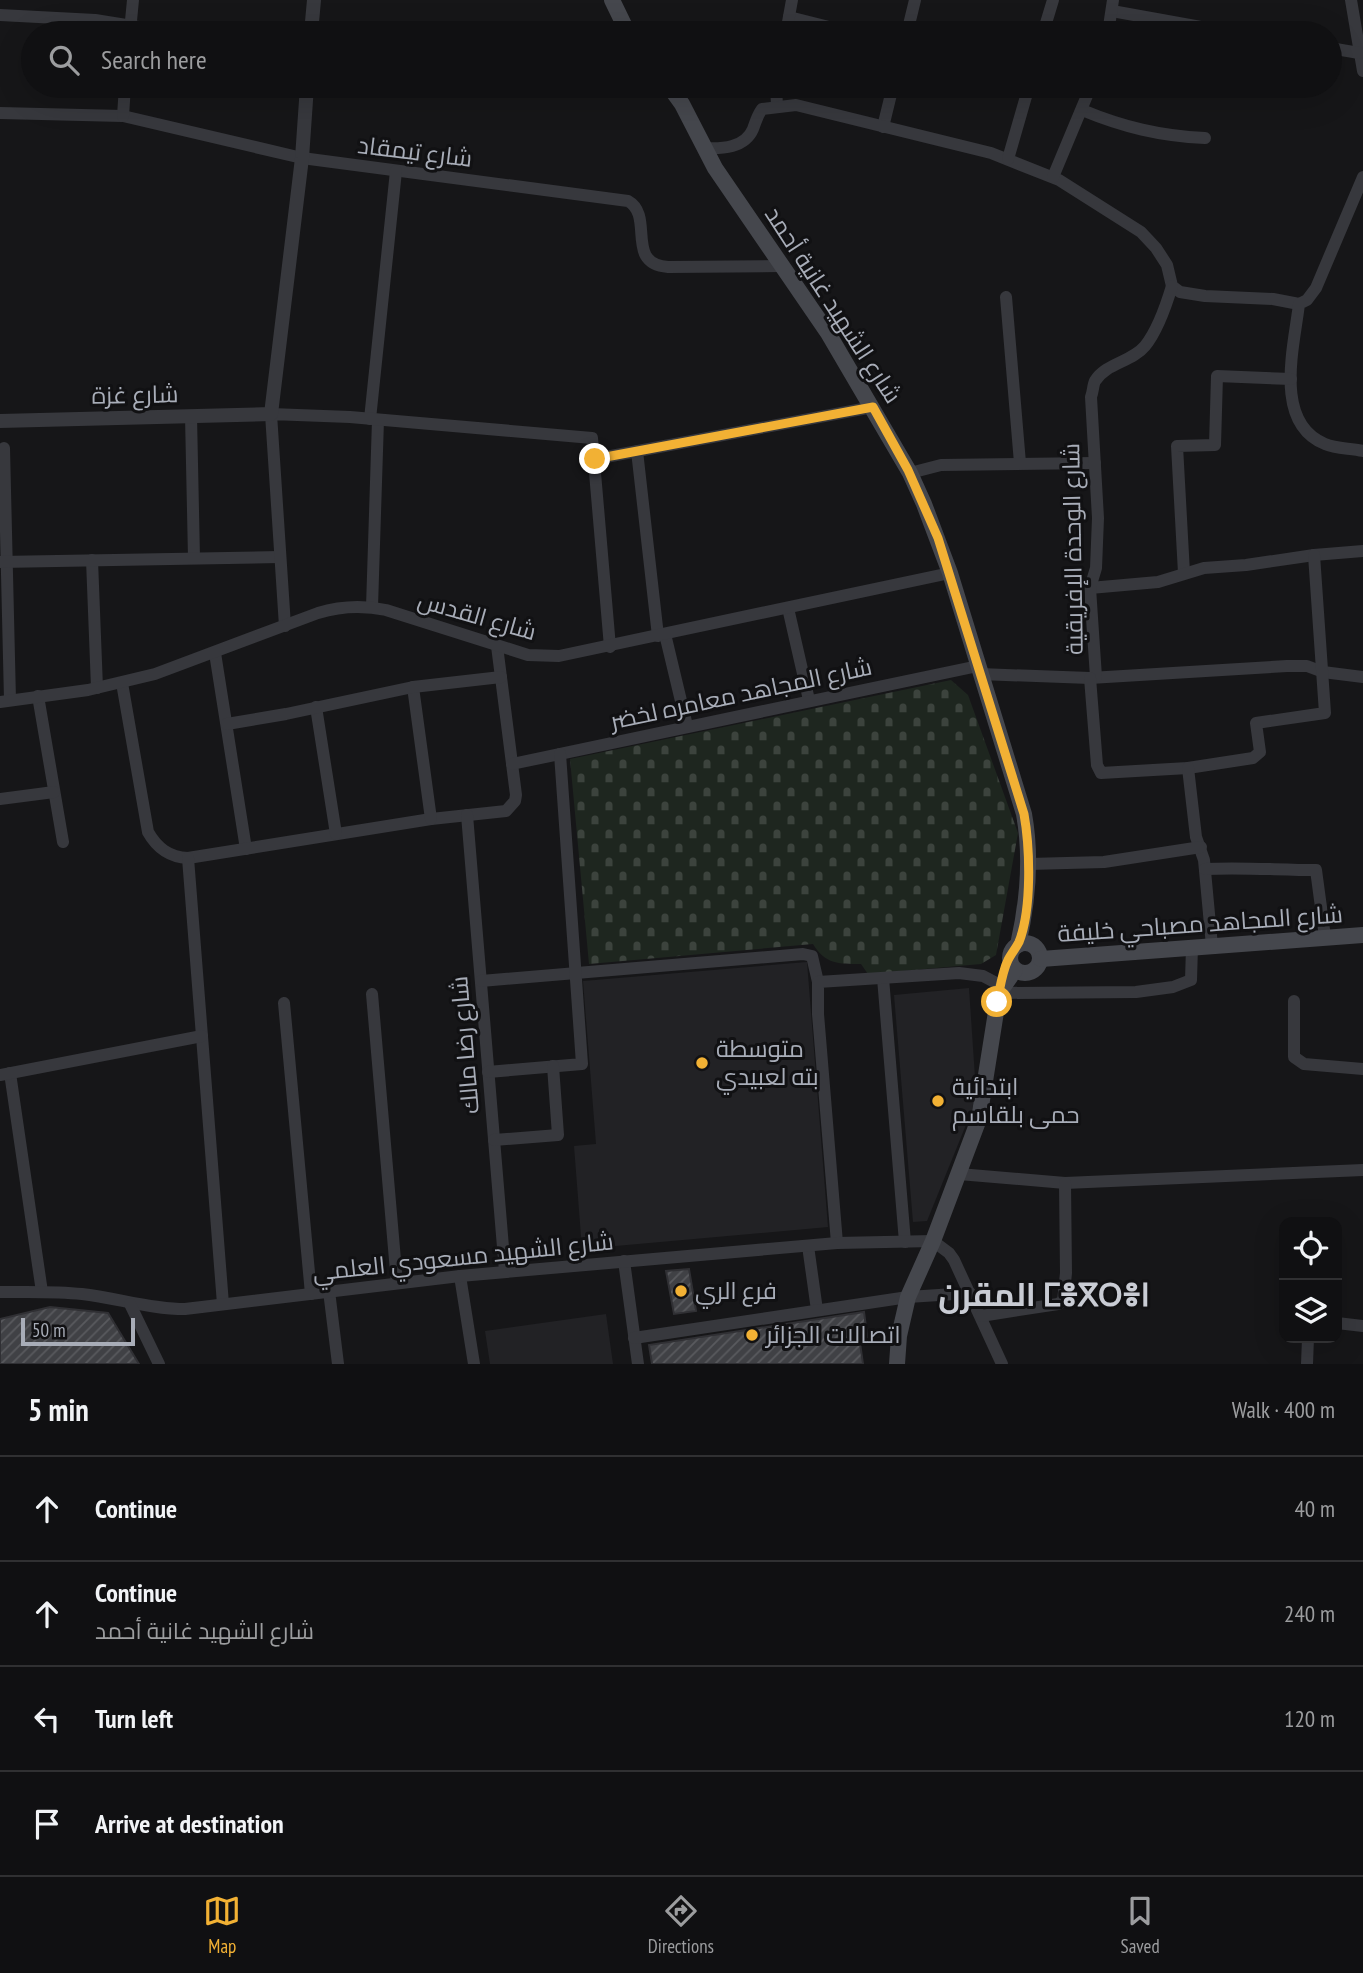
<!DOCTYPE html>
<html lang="en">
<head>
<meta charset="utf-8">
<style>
  :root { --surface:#101012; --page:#1e1e20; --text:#f1f3f6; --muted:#9c9d9f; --line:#303032; --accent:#f2b134 }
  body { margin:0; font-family:"PT Sans Narrow",Cairo,"Noto Sans Tifinagh",sans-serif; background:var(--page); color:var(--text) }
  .controls { position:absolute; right:21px; bottom:21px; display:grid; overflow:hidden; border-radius:14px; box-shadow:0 7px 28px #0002 }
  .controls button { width:63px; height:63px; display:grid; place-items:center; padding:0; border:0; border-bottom:2px solid var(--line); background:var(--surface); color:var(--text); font:35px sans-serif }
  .scale { position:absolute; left:21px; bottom:18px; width:114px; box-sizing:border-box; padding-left:7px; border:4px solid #a8adb8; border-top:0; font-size:19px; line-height:24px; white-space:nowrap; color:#a8adb8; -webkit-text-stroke:5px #111113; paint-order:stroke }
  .stop { position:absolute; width:21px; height:21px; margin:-16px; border:5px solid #f2b134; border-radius:50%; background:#fff }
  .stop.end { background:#f2b134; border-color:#fff; box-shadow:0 2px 7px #0008 }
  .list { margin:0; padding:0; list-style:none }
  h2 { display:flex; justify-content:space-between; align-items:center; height:91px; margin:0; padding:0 28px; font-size:30px }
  h2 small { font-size:23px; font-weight:400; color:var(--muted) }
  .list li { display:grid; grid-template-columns:46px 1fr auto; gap:21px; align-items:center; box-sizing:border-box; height:105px; padding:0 28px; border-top:2px solid var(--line) }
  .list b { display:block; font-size:26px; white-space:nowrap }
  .list p { margin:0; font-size:23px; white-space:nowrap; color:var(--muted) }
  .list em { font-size:23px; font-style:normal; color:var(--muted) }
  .icon { flex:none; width:38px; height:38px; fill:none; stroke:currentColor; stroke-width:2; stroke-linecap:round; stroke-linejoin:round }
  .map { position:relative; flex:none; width:1363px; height:1364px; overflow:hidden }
  .search { position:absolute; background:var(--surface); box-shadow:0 7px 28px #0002; left:21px; right:21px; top:21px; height:77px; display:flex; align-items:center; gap:18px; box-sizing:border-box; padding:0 24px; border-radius:38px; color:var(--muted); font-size:26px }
  .sheet { height:511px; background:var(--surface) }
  nav { display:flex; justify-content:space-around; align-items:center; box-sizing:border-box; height:98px; border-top:2px solid var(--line); background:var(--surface); font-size:19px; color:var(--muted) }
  nav a { display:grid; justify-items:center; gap:4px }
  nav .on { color:var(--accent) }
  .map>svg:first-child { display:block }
  .built { fill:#222225 }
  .cemetery { fill:url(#cemetery-stones) }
  .building { fill:url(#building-hatch); stroke:#303034; stroke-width:2 }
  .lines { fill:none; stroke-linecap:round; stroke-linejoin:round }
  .minor { stroke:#37383d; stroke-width:12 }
  .tertiary { stroke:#37383d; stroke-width:14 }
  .secondary { stroke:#45474d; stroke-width:16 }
  .route { stroke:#f2b134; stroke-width:9 }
  .poi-dot { fill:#f2b134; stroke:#111113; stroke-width:2.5 }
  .labels { text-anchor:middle; stroke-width:6; stroke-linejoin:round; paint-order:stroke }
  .street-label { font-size:24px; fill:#a8adb8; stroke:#111113 }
  .poi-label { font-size:24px; fill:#a8adb8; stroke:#111113; text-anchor:start }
  .district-label { font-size:32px; font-weight:bold; fill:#c9ccd4; stroke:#111113 }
</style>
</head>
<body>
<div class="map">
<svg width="1363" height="1364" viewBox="0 0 1363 1364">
  <defs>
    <pattern id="cemetery-stones" width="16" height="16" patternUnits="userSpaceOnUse" patternTransform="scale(1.75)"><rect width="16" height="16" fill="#1e261f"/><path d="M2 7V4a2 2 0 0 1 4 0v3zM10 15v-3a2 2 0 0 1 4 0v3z" fill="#3c433d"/></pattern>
    <pattern id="building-hatch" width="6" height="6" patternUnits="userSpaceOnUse" patternTransform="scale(1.75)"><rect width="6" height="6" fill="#404145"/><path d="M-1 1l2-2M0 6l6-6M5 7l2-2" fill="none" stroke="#595a5e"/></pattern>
  </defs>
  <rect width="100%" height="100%" fill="#161618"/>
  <g class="built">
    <polygon points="807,962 828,1227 582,1249 574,1146 596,1144 583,981"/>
    <polygon points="969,988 976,1092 972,1110 927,1221 913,1222 894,995"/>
    <polygon points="606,1314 613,1364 490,1364 485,1331"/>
  </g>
  <path class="cemetery" d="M 951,680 L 968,695 L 1018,833 L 996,955 L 981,964 L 868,974 L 861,964 C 838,964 825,964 813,944 L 589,964 L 570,759 Z"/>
  <g class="building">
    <polygon points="689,1269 696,1311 674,1314 666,1271"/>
    <polygon points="50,1307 108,1313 139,1364 0,1364 0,1319"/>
    <polygon points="864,1312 868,1342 860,1343 863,1364 652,1364 649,1345"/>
  </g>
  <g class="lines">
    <g class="minor">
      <polyline points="1351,0 1363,71"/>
      <polyline points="1112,11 1234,33"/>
      <polyline points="0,15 95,20 176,33"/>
      <polyline points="789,17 853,33"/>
      <polyline points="130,31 133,0"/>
      <polyline points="786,33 792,0"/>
      <polyline points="907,33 915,0"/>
      <polyline points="1043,33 1053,0"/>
      <polyline points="1108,33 1113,0"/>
      <polyline points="1330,48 1359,53"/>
      <polyline points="776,86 777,106"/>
      <path d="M 1082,110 C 1123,127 1160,136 1205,138"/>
      <path d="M 0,113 L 123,116 L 302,158 L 628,201 C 655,216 624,264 668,267 L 781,266"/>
      <polyline points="123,116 125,86"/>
      <polyline points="883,127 893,86"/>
      <path d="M 704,148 C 722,149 745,148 753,129 C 756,121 757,116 762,109 L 796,105 L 991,153 L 1059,180 L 1141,232 L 1156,248 L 1167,265 L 1172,286 L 1180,292 L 1205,296 L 1273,299 L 1299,304"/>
      <polyline points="1008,159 1029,86"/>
      <polyline points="1053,177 1091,86"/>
      <path d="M 1363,177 L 1316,288 L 1307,300 L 1299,304 C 1294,347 1273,423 1325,444 C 1336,449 1351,448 1363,451"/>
      <polyline points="1006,297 1020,463"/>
      <polyline points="191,416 194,558"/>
      <polyline points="370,419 396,171"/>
      <polyline points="4,448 10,700"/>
      <polyline points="637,451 658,636"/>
      <polyline points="595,459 873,407"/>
      <polyline points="910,473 941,465 1095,463"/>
      <polyline points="92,560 97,688"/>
      <polyline points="0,562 280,557"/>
      <polyline points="1184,573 1177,446 1215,445 1217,376 1291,379"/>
      <polyline points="1090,588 1158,582 1204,568 1246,565 1314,555 1363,551"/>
      <polyline points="372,607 378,420"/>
      <polyline points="788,608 809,700"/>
      <polyline points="285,626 271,414 350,417 592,438 610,647"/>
      <polyline points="665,634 687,726"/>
      <polyline points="215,653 246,849"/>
      <polyline points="980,674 1090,678 1287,666 1307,666 1323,672 1363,677"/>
      <path d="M 1096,677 L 1090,588 L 1096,568 L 1098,518 L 1091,397 C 1093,392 1093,385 1095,381 C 1106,363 1132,362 1145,346 C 1158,330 1166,306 1172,286"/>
      <polyline points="1090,678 1097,765 1101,773 1188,768 1253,758 1260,752 1256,723 1325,713 1314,555"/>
      <path d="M 122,683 L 148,832 C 157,848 169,857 188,858 L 431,819 L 506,811 L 515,801 L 516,795 L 497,646"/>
      <polyline points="413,687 431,819"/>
      <polyline points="38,696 63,842"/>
      <path d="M 0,702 L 88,690 L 155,674 L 318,613 C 341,606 362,605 386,610 L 528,655 L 559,656 L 950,573"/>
      <polyline points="316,707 336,834"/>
      <polyline points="227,724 286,714 413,687 501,677"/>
      <polyline points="512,764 978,666"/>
      <polyline points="1188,768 1196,837 1204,860 1212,946"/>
      <polyline points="0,799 54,792"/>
      <polyline points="467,815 505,1271"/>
      <polyline points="188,858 223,1304"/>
      <polyline points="1029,864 1104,862 1201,847"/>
      <path d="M 1205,869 C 1242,867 1279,870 1316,870 L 1325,937"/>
      <polyline points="883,978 905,1242"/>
      <polyline points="481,981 803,954 812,956 818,982"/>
      <polyline points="999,993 1136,992 1173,987 1191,980 1192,947"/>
      <polyline points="372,994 397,1283"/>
      <polyline points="1294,1001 1294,1057 1304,1064 1363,1069"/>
      <polyline points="284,1003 311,1294"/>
      <polyline points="488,1072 582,1064 560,754"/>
      <polyline points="10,1073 42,1292"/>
      <polyline points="0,1075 202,1036"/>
      <polyline points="494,1140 558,1135 553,1066"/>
      <polyline points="959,1174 1065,1183 1363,1170"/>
      <polyline points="837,1243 818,1014 818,982 959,973 983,976 1002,986"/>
      <polyline points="808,1246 817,1310"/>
      <polyline points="624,1261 638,1364"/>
      <polyline points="460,1276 474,1364"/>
      <polyline points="329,1291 338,1364"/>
      <path d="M 0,1292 C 27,1292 55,1291 82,1294 C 117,1298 150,1309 185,1309 L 460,1276 L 837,1243 L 933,1241 L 949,1253 L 954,1260 L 1002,1364"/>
      <polyline points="130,1304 159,1364"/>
      <polyline points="981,1316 1058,1304 1063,1301 1066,1273 1065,1183"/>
      <polyline points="1337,1323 1363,1326"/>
      <polyline points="634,1338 908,1297 970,1293"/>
      <polyline points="1307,1364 1308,1338"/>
    </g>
    <g class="tertiary">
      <polyline points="311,33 314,0"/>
      <polyline points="0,421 271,414 302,158 307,86"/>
    </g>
    <g class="secondary">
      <polyline points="612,0 628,33"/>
      <path d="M 669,86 L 682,104 L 715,168 L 828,333 L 910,473 L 924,504 L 950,573 L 1024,814 C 1032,858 1028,901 1018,945"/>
      <circle cx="1025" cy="958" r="15"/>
      <polyline points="1041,959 1363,935"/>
      <polyline points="897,1364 899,1336 908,1297 933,1241 979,1119 999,993 1015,970"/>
    </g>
  </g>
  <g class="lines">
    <path class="route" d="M 595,459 L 873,407 L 908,470 L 938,538 L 1024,814 C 1030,848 1032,909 1019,942 C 1016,948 1011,954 1008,960 C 1002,972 1000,989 997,1002"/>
  </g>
  <g class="poi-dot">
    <circle cx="702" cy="1063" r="7"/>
    <circle cx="938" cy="1101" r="7"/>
    <circle cx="681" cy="1291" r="7"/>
    <circle cx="752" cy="1335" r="7"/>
  </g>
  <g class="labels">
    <g class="street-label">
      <text transform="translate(415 152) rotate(7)" y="8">شارع تيمقاد</text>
      <text transform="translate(833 305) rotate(57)" y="8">شارع الشهيد غانية أحمد</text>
      <text transform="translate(135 395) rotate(-1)" y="8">شارع غزة</text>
      <text transform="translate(1073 549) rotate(-91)" y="8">شارع الوحدة الإفريقية</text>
      <text transform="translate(477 616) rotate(16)" y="8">شارع القدس</text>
      <text transform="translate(741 694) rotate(-12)" y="8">شارع المجاهد معامره لخضر</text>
      <text transform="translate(1200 924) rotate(-4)" y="8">شارع المجاهد مصباحي خليفة</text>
      <text transform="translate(465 1045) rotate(-95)" y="8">شارع رضا مالك</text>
      <text transform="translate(463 1257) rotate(-6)" y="8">شارع الشهيد مسعودي العلمي</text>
    </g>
    <g class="poi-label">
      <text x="716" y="1057">متوسطة<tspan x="716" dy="28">بته لعبيدي</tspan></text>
      <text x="952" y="1095">ابتدائية<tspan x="952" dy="28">حمى بلقاسم</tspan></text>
      <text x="695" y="1299">فرع الري</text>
      <text x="766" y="1343">اتصالات الجزائر</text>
    </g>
    <g class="district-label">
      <text x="1044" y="1306">المقرن ⵎⴻⴳⵔⴻⵏ</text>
    </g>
  </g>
</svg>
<div class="controls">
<button><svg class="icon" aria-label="locate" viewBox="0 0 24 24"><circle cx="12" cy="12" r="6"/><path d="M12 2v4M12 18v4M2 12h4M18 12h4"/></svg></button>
<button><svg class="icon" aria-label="layers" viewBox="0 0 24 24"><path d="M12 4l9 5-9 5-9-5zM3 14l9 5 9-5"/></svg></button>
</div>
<div class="scale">50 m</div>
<div class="stop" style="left:997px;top:1002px"></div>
<div class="stop end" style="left:595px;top:459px"></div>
<div class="search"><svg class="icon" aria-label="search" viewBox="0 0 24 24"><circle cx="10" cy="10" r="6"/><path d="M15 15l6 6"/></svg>Search here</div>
</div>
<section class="sheet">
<h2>5 min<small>Walk · 400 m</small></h2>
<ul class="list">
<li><svg class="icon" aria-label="ahead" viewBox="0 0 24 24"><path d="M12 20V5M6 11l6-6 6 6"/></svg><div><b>Continue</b></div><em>40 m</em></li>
<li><svg class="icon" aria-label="ahead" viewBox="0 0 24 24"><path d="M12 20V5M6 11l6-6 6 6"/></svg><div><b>Continue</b><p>شارع الشهيد غانية أحمد</p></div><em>240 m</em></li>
<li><svg class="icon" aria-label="left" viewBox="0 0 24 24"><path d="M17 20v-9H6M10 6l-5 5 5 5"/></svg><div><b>Turn left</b></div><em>120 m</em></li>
<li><svg class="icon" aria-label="arrive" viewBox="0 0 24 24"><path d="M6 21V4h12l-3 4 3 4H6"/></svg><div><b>Arrive at destination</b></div></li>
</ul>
</section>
<nav>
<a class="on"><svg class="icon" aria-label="map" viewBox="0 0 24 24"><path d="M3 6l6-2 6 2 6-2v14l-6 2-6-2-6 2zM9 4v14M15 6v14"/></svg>Map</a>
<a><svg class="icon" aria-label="directions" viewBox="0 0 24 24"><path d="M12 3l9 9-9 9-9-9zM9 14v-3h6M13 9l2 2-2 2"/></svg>Directions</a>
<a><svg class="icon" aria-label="saved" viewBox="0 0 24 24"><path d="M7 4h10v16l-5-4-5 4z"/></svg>Saved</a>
</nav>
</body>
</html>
